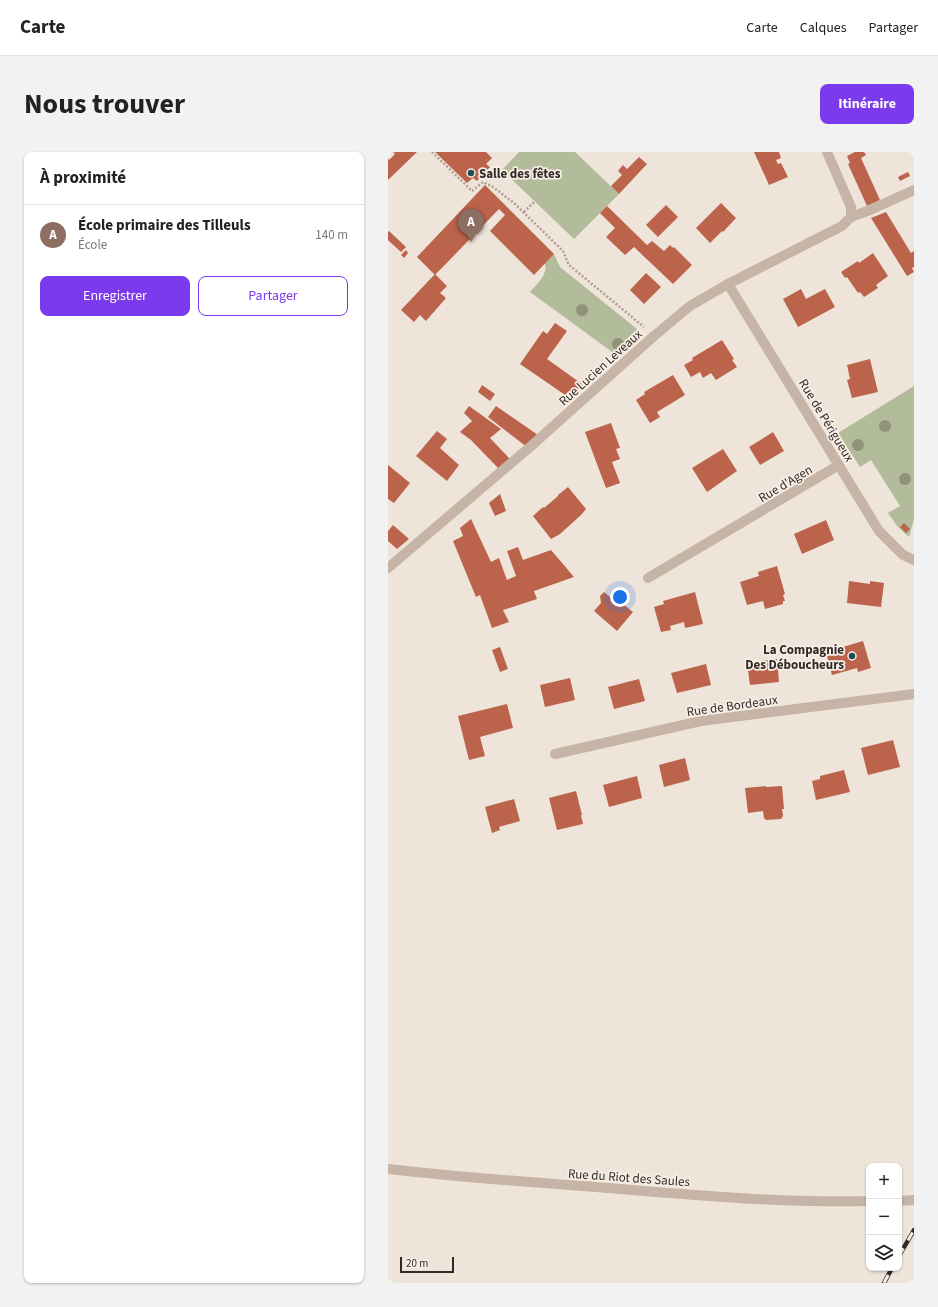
<!DOCTYPE html>
<html lang="fr">
<head>
<meta charset="utf-8">
<style>
  :root { --surface:#fff; --page:#f2f2f2; --text:#222; --muted:#767676; --line:#e0e0e0; --accent:#7c3aed }
  body { margin:0; font-family:"Source Sans 3",sans-serif; background:var(--page); color:var(--text) }
  .controls { position:absolute; right:12px; bottom:12px; display:grid; overflow:hidden; border-radius:8px; box-shadow:0 1px 3px #0004 }
  .controls button { width:36px; height:36px; display:grid; place-items:center; padding:0; border:0; border-bottom:1px solid var(--line); background:var(--surface); color:var(--text); font:20px sans-serif }
  .scale { position:absolute; left:12px; bottom:10px; width:54px; box-sizing:border-box; padding-left:4px; border:2px solid #332a27; border-top:0; font-size:11px; line-height:14px; white-space:nowrap; color:#332a27; -webkit-text-stroke:3px #f7eee5; paint-order:stroke }
  .you { position:absolute; left:232px; top:445px; width:14px; height:14px; margin:-10px; border:3px solid #fff; border-radius:50%; background:#1a73e8; box-shadow:0 0 0 6px #1a73e833 }
  .badge { display:grid; place-items:center; width:26px; height:26px; border-radius:50%; background:var(--accent); color:#fff; font-size:13px; font-weight:700 }
  .pin { position:absolute; translate:-50% -33px; filter:drop-shadow(0 1px 2px #0008) }
  .pin::after { content:''; position:absolute; top:21px; width:14px; height:12px; background:inherit; clip-path:polygon(0 0,100% 0,50% 100%) }
  .list { margin:0; padding:0; list-style:none }
  h2 { display:flex; justify-content:space-between; align-items:center; height:52px; margin:0; padding:0 16px; font-size:17px }
  h2 small { font-size:13px; font-weight:400; color:var(--muted) }
  .list li { display:grid; grid-template-columns:26px 1fr auto; gap:12px; align-items:center; box-sizing:border-box; height:60px; padding:0 16px; border-top:1px solid var(--line) }
  .list b { display:block; font-size:15px; white-space:nowrap }
  .list p { margin:0; font-size:13px; white-space:nowrap; color:var(--muted) }
  .list em { font-size:13px; font-style:normal; color:var(--muted) }
  .actions { display:flex; gap:8px; padding:12px 16px }
  .actions a { flex:1; padding:9px 0; border:1px solid var(--accent); border-radius:8px; text-align:center; font-size:14px; color:var(--accent) }
  .actions .main { background:var(--accent); color:#fff }
  .icon { flex:none; width:22px; height:22px; fill:none; stroke:currentColor; stroke-width:2; stroke-linecap:round; stroke-linejoin:round }
  .map { position:relative; flex:none; width:526px; height:1131px; overflow:hidden; border-radius:8px }
  header { display:flex; align-items:center; gap:24px; box-sizing:border-box; height:56px; padding:0 20px; background:var(--surface); border-bottom:1px solid var(--line) }
  header strong { font-size:19px }
  nav { display:flex; gap:22px; margin-inline-start:auto; font-size:14px }
  .intro { display:flex; align-items:center; justify-content:space-between; box-sizing:border-box; height:96px; padding:0 24px }
  h1 { margin:0; font-size:28px }
  .button { padding:10px 18px; border-radius:8px; background:var(--accent); color:#fff; font-size:14px; font-weight:700 }
  main { display:flex; gap:24px; padding:0 24px }
  aside { flex:1; background:var(--surface); border-radius:8px; box-shadow:0 1px 3px #0004 }
  .map>svg:first-child { display:block }
  .green { fill:#b2bc9b }
  .building { fill:#bb634b }
  .lines { fill:none; stroke-linecap:round; stroke-linejoin:round }
  .path { stroke:#b19e91; stroke-width:2.5; stroke-dasharray:2 2; stroke-linecap:butt }
  .minor { stroke:#c6b4a7; stroke-width:10 }
  .rail-casing { stroke:#332a27; stroke-width:4.5 }
  .rail { stroke:#f7eee5; stroke-width:3; stroke-dasharray:9; stroke-linecap:butt }
  .tree { fill:#90927a }
  .poi-dot { fill:#204e50; stroke:#f7eee5; stroke-width:1.5 }
  .labels { text-anchor:middle; stroke-width:3.5; stroke-linejoin:round; paint-order:stroke }
  .poi-label { font-size:13px; font-weight:bold; fill:#332a27; stroke:#f7eee5; text-anchor:start }
  .street-label { font-size:13px; fill:#332a27; stroke:#f7eee5 }
</style>
</head>
<body>
<header>
<strong>Carte</strong>
<nav><a>Carte</a><a>Calques</a><a>Partager</a></nav>
</header>
<div class="intro"><h1>Nous trouver</h1><a class="button">Itinéraire</a></div>
<main>
<aside>
<h2>À proximité<small></small></h2>
<ul class="list">
<li><span class="badge" style="background:#8d6e63">A</span><div><b>École primaire des Tilleuls</b><p>École</p></div><em>140 m</em></li>
</ul>
<div class="actions"><a class="main">Enregistrer</a><a>Partager</a></div>
</aside>
<div class="map">
<svg width="526" height="1131" viewBox="0 0 526 1131">
  <rect width="100%" height="100%" fill="#efe4d9"/>
  <g class="green">
    <polygon points="131,0 187,0 231,42 186,87 114,18"/>
    <path d="M 166,102 L 172,115 L 249,177 C 253,189 238,198 231,205 L 142,140 C 149,132 160,123 157,111 Z"/>
    <polygon points="526,234 526,367 521,385 510,375 500,361 512,354 483,308 472,315 450,281"/>
  </g>
  <g class="building">
    <polygon points="4,0 29,0 0,28 0,6 1,8 7,2"/>
    <polygon points="47,0 98,0 104,6 98,12 102,15 89,29 85,26 79,31"/>
    <polygon points="366,0 391,0 393,6 388,8 390,12 393,11 400,25 381,33"/>
    <polygon points="467,0 476,0 478,3 473,6 492,48 479,54 460,12 462,11 459,4"/>
    <polygon points="251,5 259,12 231,42 223,34 234,23 230,19 235,13 239,17"/>
    <polygon points="520,20 522,24 512,29 510,25"/>
    <polygon points="97,33 166,102 146,123 102,79 117,63 111,57 47,123 29,105"/>
    <polygon points="333,51 348,66 335,80 334,79 322,91 308,76"/>
    <polygon points="278,53 290,65 270,85 258,73"/>
    <polygon points="219,54 259,93 264,89 276,99 282,93 285,96 286,95 304,113 285,132 246,95 237,103 218,85 227,76 212,61"/>
    <polygon points="498,60 523,101 526,99 526,115 524,116 526,120 519,124 483,66"/>
    <polygon points="1,79 18,95 13,100 0,88 0,80"/>
    <polygon points="18,98 20,101 16,106 13,103"/>
    <polygon points="485,101 500,124 488,133 490,136 476,145 472,140 470,141 459,125 457,126 453,120 470,109 471,111"/>
    <polygon points="258,121 273,135 256,152 242,138"/>
    <polygon points="47,122 59,134 52,141 58,146 38,169 32,163 26,170 13,158"/>
    <polygon points="413,137 418,147 437,137 447,155 410,175 395,147"/>
    <polygon points="167,171 179,179 159,207 194,232 183,247 132,212 155,179 159,182"/>
    <polygon points="334,188 346,207 344,208 349,215 328,228 323,221 315,226 312,220 303,225 296,213 305,208 304,206"/>
    <polygon points="482,207 490,240 464,246 459,228 462,227 459,213"/>
    <polygon points="285,223 297,243 269,260 272,265 262,271 248,248 257,242 256,240"/>
    <polygon points="94,233 107,242 102,249 90,240"/>
    <polygon points="81,254 113,277 102,286 123,308 112,318 83,288 72,280 84,269 76,261"/>
    <polygon points="108,254 150,283 139,295 100,265"/>
    <polygon points="223,271 232,296 228,297 232,307 224,310 232,331 218,336 197,280"/>
    <polygon points="49,279 59,287 52,296 71,313 59,329 28,304"/>
    <polygon points="385,280 396,299 372,313 361,295"/>
    <polygon points="335,297 349,319 319,340 304,316"/>
    <polygon points="0,313 22,331 6,351 0,347"/>
    <polygon points="180,335 198,357 193,363 172,382 163,387 145,364 155,355 156,356 170,344 170,343"/>
    <polygon points="112,342 118,359 107,364 101,351"/>
    <polygon points="83,367 103,410 111,406 119,428 128,424 119,399 130,395 135,408 163,398 186,425 146,439 149,447 115,458 121,470 104,476 92,443 88,445 65,389 75,384 72,376"/>
    <polygon points="438,368 446,388 414,402 406,382"/>
    <polygon points="516,371 522,377 518,381 512,375"/>
    <polygon points="5,373 21,387 9,397 0,389 0,379"/>
    <polygon points="389,414 397,442 395,443 397,449 395,449 395,452 377,457 375,449 359,453 352,430 371,424 370,420"/>
    <polygon points="461,429 482,432 482,429 496,431 493,455 459,451"/>
    <polygon points="216,440 233,454 235,452 245,460 229,479 206,459 213,451 212,444"/>
    <polygon points="307,440 315,472 297,476 296,470 282,474 283,478 273,480 266,455 276,452 275,449"/>
    <polygon points="475,489 483,516 470,520 469,516 444,523 438,500"/>
    <polygon points="112,495 120,517 112,520 104,498"/>
    <polygon points="389,507 391,530 362,533 359,511"/>
    <polygon points="318,512 323,533 289,541 283,521"/>
    <polygon points="182,526 187,548 157,555 152,533"/>
    <polygon points="251,527 257,549 226,557 220,535"/>
    <polygon points="119,552 125,576 92,585 97,604 81,608 70,564"/>
    <polygon points="505,588 512,615 480,623 473,596"/>
    <polygon points="297,606 302,628 276,635 271,613"/>
    <polygon points="456,618 462,640 428,648 424,629 432,627 432,624"/>
    <polygon points="249,624 254,646 221,655 215,633"/>
    <polygon points="378,634 378,635 394,634 396,657 394,657 395,664 393,667 378,668 376,666 375,659 360,661 357,636"/>
    <polygon points="188,639 194,663 193,663 195,672 169,678 161,646"/>
    <polygon points="126,647 132,669 111,675 112,678 104,681 97,655"/>
  </g>
  <g class="lines">
    <g class="path">
      <polyline points="44,0 84,39 95,30 105,35 126,51 175,99 181,113 256,175"/>
      <polyline points="136,60 147,49"/>
    </g>
    <g class="minor">
      <polyline points="439,0 463,55 463,65"/>
      <polyline points="340,132 491,379 515,403 526,408"/>
      <polyline points="0,416 142,295 266,184 302,154 340,132 454,74 463,65 482,58 526,38"/>
      <polyline points="260,426 451,313"/>
      <polyline points="167,602 313,569 526,542"/>
      <path d="M 0,1017 C 77,1026 155,1031 233,1037 C 316,1044 398,1051 481,1049"/>
      <polyline points="511,1049 526,1048"/>
    </g>
    <g class="rail-casing">
      <g id="rail">
        <polyline points="511,1104 526,1078"/>
        <polyline points="496,1131 504,1116"/>
      </g>
    </g>
    <use href="#rail" class="rail"/>
  </g>
  <g class="tree">
    <circle cx="194" cy="158" r="6"/>
    <circle cx="230" cy="192" r="6"/>
    <circle cx="497" cy="274" r="6"/>
    <circle cx="470" cy="293" r="6"/>
    <circle cx="517" cy="327" r="6"/>
  </g>
  <g class="poi-dot">
    <circle cx="83" cy="21" r="4"/>
    <circle cx="464" cy="504" r="4"/>
  </g>
  <g class="labels">
    <g class="poi-label">
      <text x="91" y="26">Salle des fêtes</text>
      <text x="456" y="502" text-anchor="end">La Compagnie<tspan x="456" dy="15">Des Déboucheurs</tspan></text>
    </g>
    <g class="street-label">
      <text transform="translate(212 215) rotate(-42)" y="5">Rue Lucien Leveaux</text>
      <text transform="translate(439 268) rotate(59)" y="5">Rue de Périgueux</text>
      <text transform="translate(397 331) rotate(-31)" y="5">Rue d'Agen</text>
      <text transform="translate(344 553) rotate(-8)" y="5">Rue de Bordeaux</text>
      <text transform="translate(241 1025) rotate(4)" y="5">Rue du Riot des Saules</text>
    </g>
  </g>
</svg>
<div class="controls">
<button>+</button>
<button>−</button>
<button><svg class="icon" aria-label="layers" viewBox="0 0 24 24"><path d="M12 4l9 5-9 5-9-5zM3 14l9 5 9-5"/></svg></button>
</div>
<div class="scale">20 m</div>
<div class="you"></div>
<div class="pin badge" style="left:83px;top:90px;background:#8d6e63">A</div>
</div>
</main>
</body>
</html>
